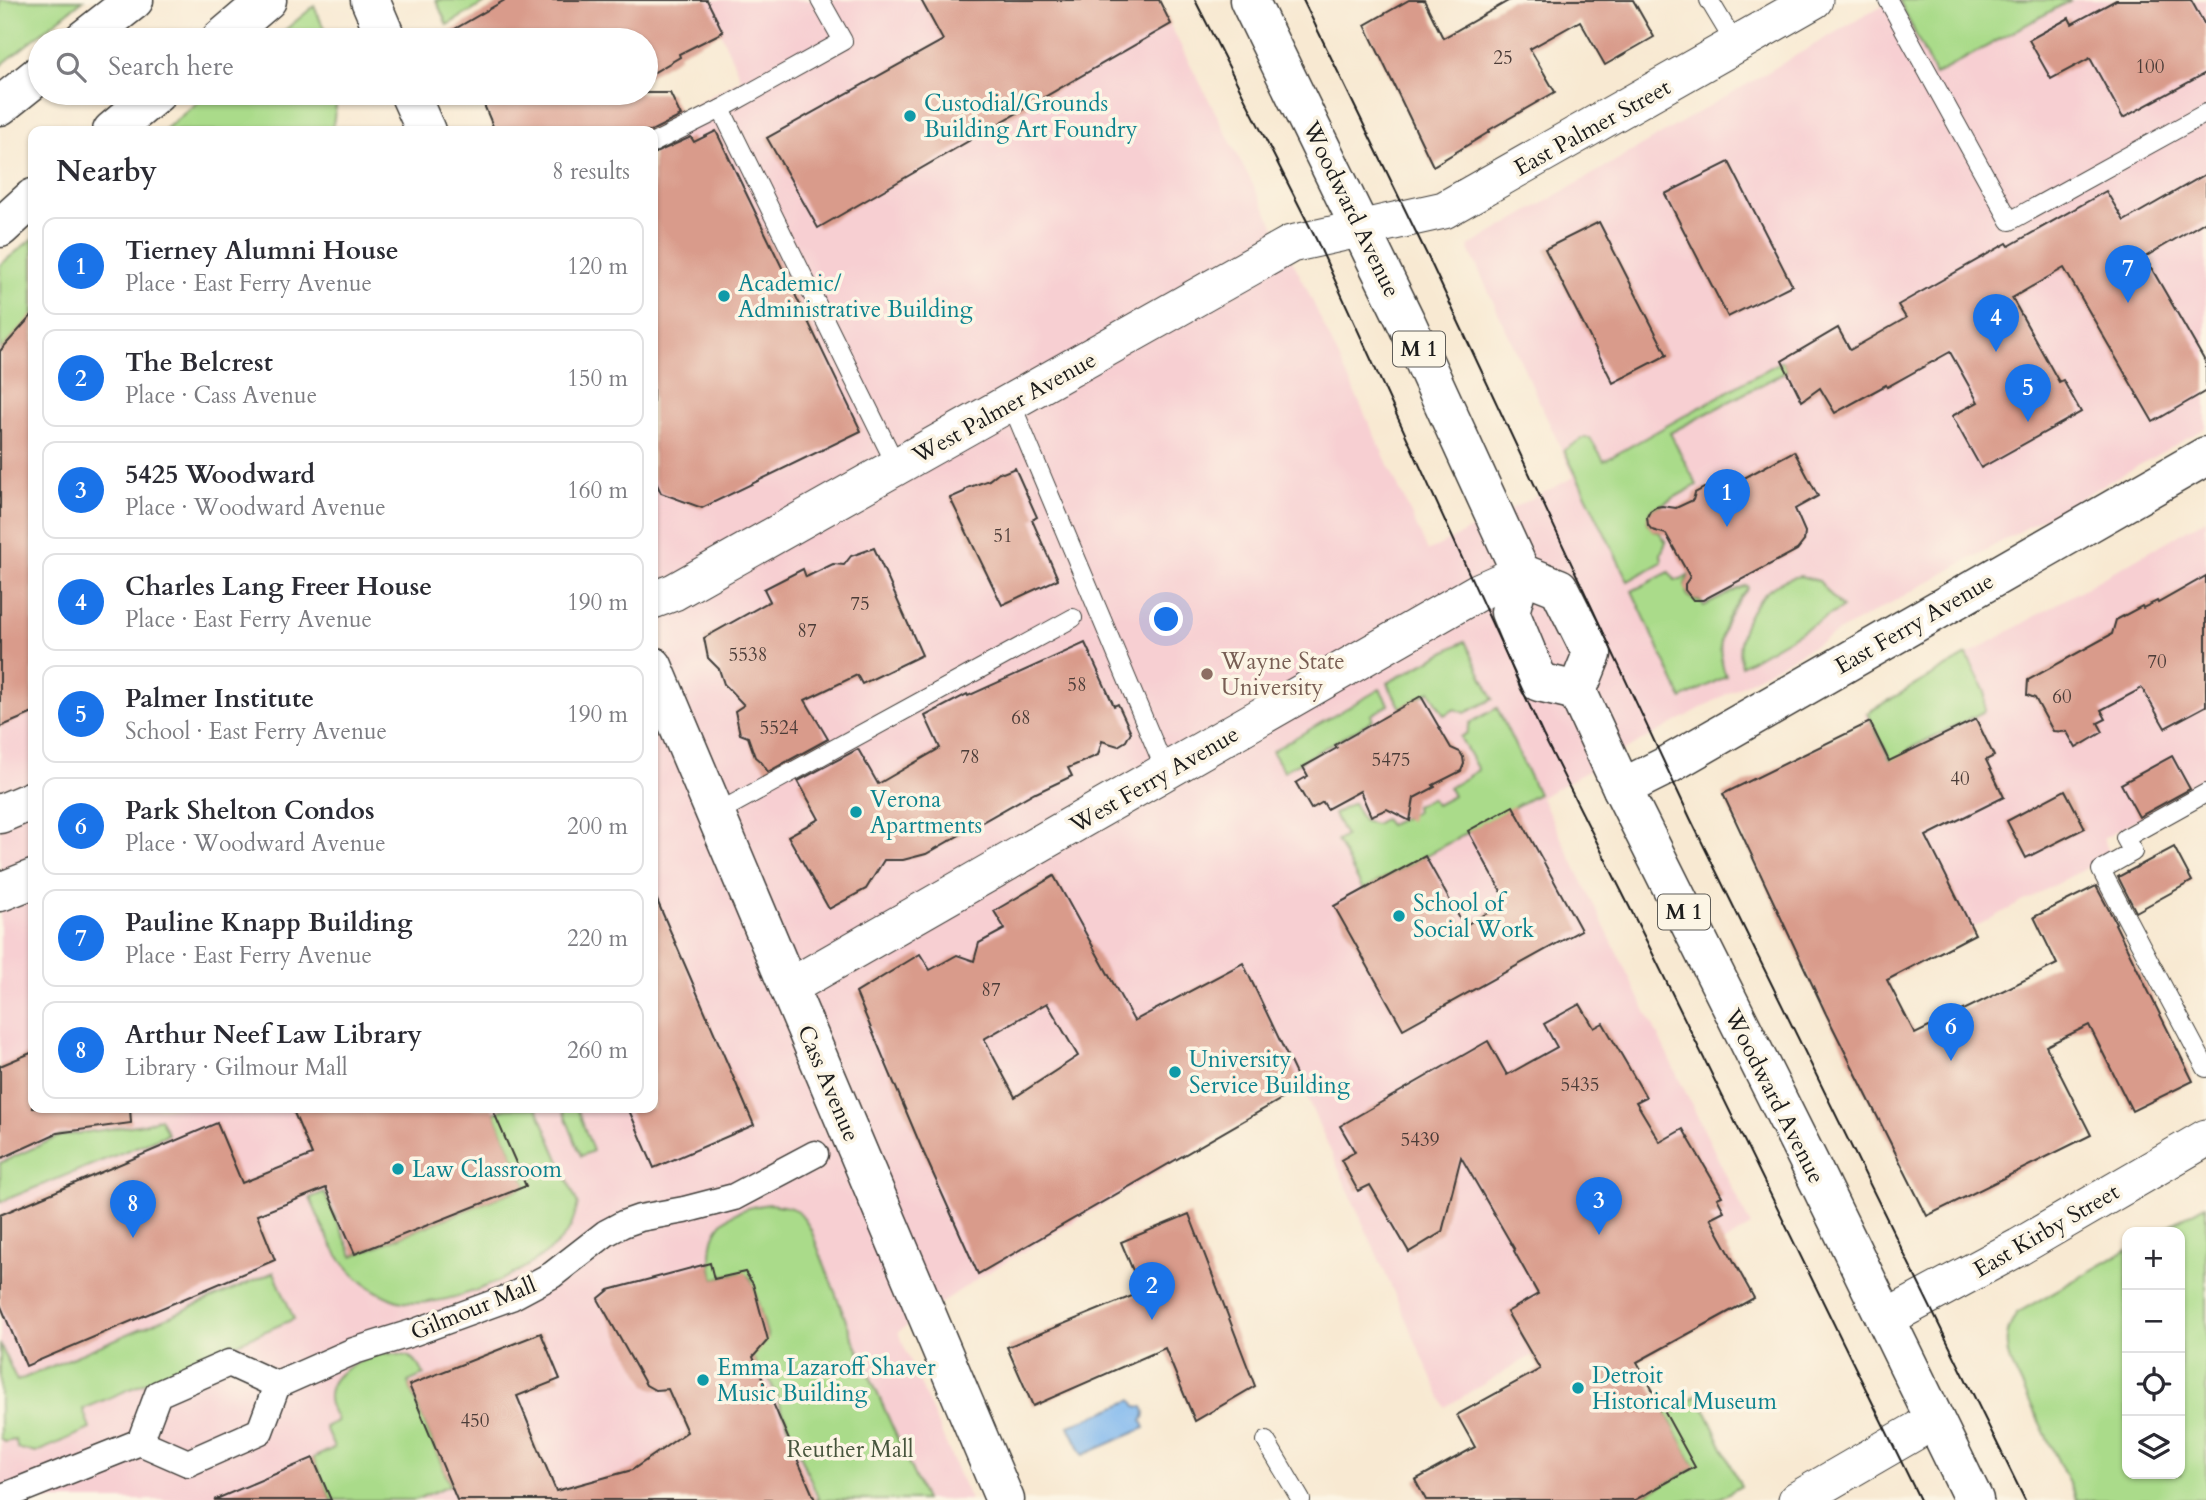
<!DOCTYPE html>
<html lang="en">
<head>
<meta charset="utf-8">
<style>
  :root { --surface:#fff; --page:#f7f7f7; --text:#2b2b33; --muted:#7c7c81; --line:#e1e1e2; --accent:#1a73e8 }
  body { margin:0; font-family:Cardo,serif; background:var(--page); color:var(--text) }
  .controls { position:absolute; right:21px; bottom:21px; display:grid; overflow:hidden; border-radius:14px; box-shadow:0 2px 5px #0004 }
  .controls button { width:63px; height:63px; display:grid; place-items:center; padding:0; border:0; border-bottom:2px solid var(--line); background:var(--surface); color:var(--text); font:35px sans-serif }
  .you { position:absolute; left:1167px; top:620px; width:24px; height:24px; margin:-18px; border:5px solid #fff; border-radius:50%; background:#1a73e8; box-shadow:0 0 0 10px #1a73e833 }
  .badge { display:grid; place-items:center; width:46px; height:46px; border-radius:50%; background:var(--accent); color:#fff; font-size:23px; font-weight:700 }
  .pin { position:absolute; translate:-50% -58px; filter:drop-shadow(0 2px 4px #0008) }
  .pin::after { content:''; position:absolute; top:37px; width:24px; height:21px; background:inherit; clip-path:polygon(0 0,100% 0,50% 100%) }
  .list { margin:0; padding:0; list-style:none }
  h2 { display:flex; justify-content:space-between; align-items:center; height:91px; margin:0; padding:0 28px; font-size:30px }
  h2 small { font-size:23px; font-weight:400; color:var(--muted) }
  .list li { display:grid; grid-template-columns:46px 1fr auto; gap:21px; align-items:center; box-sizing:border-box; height:98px; margin:0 14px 14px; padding:0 14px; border:2px solid var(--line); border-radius:14px }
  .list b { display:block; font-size:26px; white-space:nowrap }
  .list p { margin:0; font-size:23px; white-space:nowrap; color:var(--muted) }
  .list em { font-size:23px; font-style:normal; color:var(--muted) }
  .icon { flex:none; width:38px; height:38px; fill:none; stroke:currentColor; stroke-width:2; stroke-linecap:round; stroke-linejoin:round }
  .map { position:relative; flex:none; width:2206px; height:1500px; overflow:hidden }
  .search { position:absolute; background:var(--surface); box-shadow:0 2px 5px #0004; left:28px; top:28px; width:630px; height:77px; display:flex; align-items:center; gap:18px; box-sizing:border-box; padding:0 24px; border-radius:38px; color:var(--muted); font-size:26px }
  .panel { position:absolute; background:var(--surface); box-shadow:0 2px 5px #0004; left:28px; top:126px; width:630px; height:987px; border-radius:14px }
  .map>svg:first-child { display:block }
  .built { fill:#f7cfd2 }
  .green { fill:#aadb8a; stroke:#637c53; stroke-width:2 }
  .water { fill:#7eb7ef; stroke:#4d6a86; stroke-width:2 }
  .building { fill:#d99b8b; fill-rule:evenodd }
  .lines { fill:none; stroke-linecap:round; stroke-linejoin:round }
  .service-casing { stroke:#3d3b37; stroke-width:20 }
  .pedestrian-casing { stroke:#3d3b37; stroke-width:29 }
  .minor-casing { stroke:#3d3b37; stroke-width:39 }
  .tertiary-casing { stroke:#3d3b37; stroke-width:41 }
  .primary-casing { stroke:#3d3b37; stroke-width:41 }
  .motorway-casing { stroke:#3d3b37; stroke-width:41 }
  .service { stroke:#fff; stroke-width:18 }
  .pedestrian { stroke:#fff; stroke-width:26 }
  .minor { stroke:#fff; stroke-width:37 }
  .tertiary { stroke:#fff; stroke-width:38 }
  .primary { stroke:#fff; stroke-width:38 }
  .motorway { stroke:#fff; stroke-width:38 }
  .tram { stroke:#1c1c1c; stroke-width:2 }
  .culture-dot { fill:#0f9aa8; stroke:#fcf5e5; stroke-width:2.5 }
  .education-dot { fill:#8d6e63; stroke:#fcf5e5; stroke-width:2.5 }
  .labels { text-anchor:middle; stroke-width:7; stroke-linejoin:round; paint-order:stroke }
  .number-label { font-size:19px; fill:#4b3c38 }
  .shield { fill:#fcf5e5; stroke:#5f5d58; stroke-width:2 }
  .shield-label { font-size:21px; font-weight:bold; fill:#1c1c1c }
  .culture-label { font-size:23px; fill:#0d838f; stroke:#fcf5e5; text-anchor:start }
  .street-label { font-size:23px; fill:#1c1c1c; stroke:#fcf5e5 }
  .education-label { font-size:23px; fill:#785e54; stroke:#fcf5e5; text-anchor:start }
  .park-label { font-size:23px; fill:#47553d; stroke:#fcf5e5 }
</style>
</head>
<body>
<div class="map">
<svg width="2206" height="1500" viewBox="0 0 2206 1500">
  <rect width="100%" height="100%" fill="#fcf5e5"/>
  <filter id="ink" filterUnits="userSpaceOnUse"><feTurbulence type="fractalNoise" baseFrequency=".0143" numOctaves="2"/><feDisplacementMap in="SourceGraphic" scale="14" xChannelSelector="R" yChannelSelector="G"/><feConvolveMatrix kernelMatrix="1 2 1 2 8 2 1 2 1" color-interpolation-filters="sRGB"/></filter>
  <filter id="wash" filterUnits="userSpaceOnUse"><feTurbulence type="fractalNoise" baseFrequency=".00686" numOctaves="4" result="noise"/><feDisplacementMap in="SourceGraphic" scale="28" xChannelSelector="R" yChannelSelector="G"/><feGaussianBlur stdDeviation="1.57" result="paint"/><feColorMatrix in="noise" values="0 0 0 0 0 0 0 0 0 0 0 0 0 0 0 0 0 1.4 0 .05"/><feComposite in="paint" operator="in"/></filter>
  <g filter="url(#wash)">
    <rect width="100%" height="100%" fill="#f8e9d2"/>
    <g class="built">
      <polygon points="706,0 1157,0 1305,285 1428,551 1574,477 1468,247 1891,0 2206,0 2206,428 1541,797 1751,1226 1445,1407 1302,1087 977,1279 898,1332 970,1500 0,1500 0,338 33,308 33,1108 653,1108 653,131 648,131 741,79"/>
      <polygon points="2206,519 2206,780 2103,839 2111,855 1971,929 1864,714"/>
    </g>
    <g class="green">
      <polygon points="0,0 83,0 0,66"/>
      <polygon points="436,0 490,0 447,25"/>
      <polygon points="1899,0 2071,0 1935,75"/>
      <polygon points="314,6 329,40 273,40"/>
      <polygon points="209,93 338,93 332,131 163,131"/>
      <polygon points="33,238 33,322 23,326 0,351 0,265"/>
      <path d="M 1782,361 L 1787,371 L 1670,433 L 1697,485 L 1650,511 C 1645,521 1648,529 1659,532 L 1666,542 L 1661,554 L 1662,562 L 1628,581 L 1564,450 L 1583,438 L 1590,438 L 1604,461 Z"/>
      <path d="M 1669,572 L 1675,580 L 1681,580 L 1689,575 L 1685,584 L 1687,595 L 1693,600 L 1701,601 L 1704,606 L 1746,585 L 1748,588 C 1726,614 1712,642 1726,676 L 1682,699 L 1632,591 Z"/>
      <path d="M 1800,576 L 1819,581 L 1842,608 L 1741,666 C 1732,629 1761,581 1800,576 Z"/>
      <polygon points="1465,641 1493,699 1465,713 1455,709 1444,715 1430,691 1401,708 1387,683"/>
      <polygon points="1967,655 1985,692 1985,711 1909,749 1944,824 1927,833 1867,713"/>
      <polygon points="1380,689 1389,705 1371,715 1373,720 1284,771 1272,751"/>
      <polygon points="1497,708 1538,794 1363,890 1337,841 1345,836 1334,814 1353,803 1363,821 1375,824 1384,819 1389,825 1416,812 1415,806 1431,798 1436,805 1453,796 1449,788 1478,770 1460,737 1467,733 1470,723"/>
      <path d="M 506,1108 L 537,1108 L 578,1204 C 575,1213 574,1222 569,1230 C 544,1269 436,1317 392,1299 C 342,1278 330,1244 310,1198 L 324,1192 L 353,1256 L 526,1186 L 494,1113 Z"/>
      <polygon points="562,1108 577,1108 593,1151 581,1156"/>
      <polygon points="160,1118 168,1134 0,1202 0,1163 60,1136 144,1124"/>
      <path d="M 770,1204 C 795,1207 799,1208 811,1230 L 852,1336 L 925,1500 L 815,1500 L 818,1498 L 766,1371 L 762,1373 L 749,1351 L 763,1345 L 768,1337 L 751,1279 C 741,1268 726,1276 714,1279 C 703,1231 722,1209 770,1204 Z"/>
      <path d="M 2206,1205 L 2206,1500 L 2077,1500 L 2009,1359 C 2004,1340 2007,1329 2017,1313 L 2127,1250 L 2127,1474 L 2180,1474 L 2180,1232 L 2158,1232 Z"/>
      <polygon points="274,1272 294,1319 83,1409 90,1429 37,1452 18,1449 15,1440 5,1442 0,1438 0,1344 17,1381"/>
      <path d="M 381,1353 C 403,1355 416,1353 424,1375 L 408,1382 L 450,1485 L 415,1500 L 331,1500 L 313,1458 L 334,1448 L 325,1427 L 337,1421 C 335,1415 329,1406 329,1399 C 327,1371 361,1361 381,1353 Z"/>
      <polygon points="1698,1395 1741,1486 1716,1500 1635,1500 1695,1467 1665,1412"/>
    </g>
    <path class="water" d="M 1132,1400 L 1136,1406 L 1143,1407 C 1146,1412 1146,1416 1142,1421 L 1145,1428 L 1083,1455 L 1069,1426 Z"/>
    <g id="blocks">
      <g class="building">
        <polygon points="505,0 707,0 723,32 679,54 680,57 646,77 646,40 436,40"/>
        <polygon points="921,0 1159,0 1171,24 818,228 767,138 943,40"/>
        <polygon points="1409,0 1424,0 1443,38 1510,0 1633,0 1654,37 1605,65 1580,21 1530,49 1555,92 1489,130 1489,132 1433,166 1365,25"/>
        <polygon points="2116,0 2191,0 2206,27 2206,73 2123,118 2090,58 2051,79 2029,40 2069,18 2072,24"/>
        <polygon points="479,93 670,93 681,116 651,131 495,131"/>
        <polygon points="716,131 861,431 702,508 661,493 653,476 653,154 691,137 694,142"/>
        <polygon points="1729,162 1792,285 1728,317 1665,194"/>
        <polygon points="2206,174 2206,221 2145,257 2206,363 2206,391 2153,422 2064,268 2012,298 2059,382 2063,380 2081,412 1981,468 1952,416 1978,402 1950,352 1887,387 1886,385 1835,413 1820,388 1802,401 1782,361 1838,328 1850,350 1906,318 1898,305 2007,243 2009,246 2106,191 2124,221"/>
        <polygon points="1599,222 1667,355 1613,383 1545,249"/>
        <polygon points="33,314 33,713 0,727 0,351"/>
        <polygon points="1794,451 1818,496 1795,509 1805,532 1804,541 1797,550 1703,600 1693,600 1685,590 1685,584 1690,577 1666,534 1652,530 1648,525 1647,517 1650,511 1656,507 1662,506 1676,508 1693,500 1695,493 1704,488 1711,489 1734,477 1737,482"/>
        <polygon points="1015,468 1037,517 1032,520 1058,579 1002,605 950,498 964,492 967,488 989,480 999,472 1003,473"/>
        <polygon points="874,548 922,655 862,684 857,675 805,700 828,739 768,772 762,763 755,757 748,737 740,734 735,711 744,705 724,684 719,669 708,658 704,638 770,601 764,589 803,569 806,577 833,564 844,565 851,556"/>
        <polygon points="2206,576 2206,706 2165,728 2142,688 2101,710 2106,719 2098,723 2103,732 2076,748 2067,732 2053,731 2035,698 2027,695 2028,680 2112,634 2116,620 2142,606 2143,608 2157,601 2158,603"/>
        <polygon points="1085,643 1114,706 1118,704 1131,732 1126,741 1118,746 1102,741 1098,755 1068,768 1072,776 1036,793 1035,792 926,854 903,860 884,860 866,889 829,909 788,836 819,819 798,781 858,749 878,784 940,748 925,716 967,694 968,696"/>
        <polygon points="1421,696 1451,748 1460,752 1463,757 1464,764 1461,771 1433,785 1435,787 1414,798 1410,821 1387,809 1371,816 1360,791 1327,809 1323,802 1311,809 1296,783 1308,776 1303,767 1337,748 1335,745"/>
        <polygon points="1976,719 1994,756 1986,760 2004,797 1926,836 1975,934 1887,980 1915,1034 2057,964 2034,917 2096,886 2116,923 2115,924 2193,1081 2132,1111 2089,1025 2046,1046 2091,1135 1927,1216 1826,1014 1723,794 1870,722 1889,761"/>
        <polygon points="2172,756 2190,789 2139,817 2121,784"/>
        <polygon points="2065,790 2085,828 2026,858 2007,821"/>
        <polygon points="1513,806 1581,930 1403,1029 1334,906 1425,856 1464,926 1507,902 1468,831"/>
        <polygon points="2174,847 2192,881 2136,912 2118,877"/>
        <path d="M 1054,876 L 1134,1021 L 1243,963 L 1302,1087 L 978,1274 L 922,1149 L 856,993 L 920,954 L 930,970 L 957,955 L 974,961 L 979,943 L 1005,929 L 994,911 ZM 1047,1003 L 1078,1056 L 1015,1097 L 984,1039 Z"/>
        <polygon points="653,891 754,1125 654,1168 628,1108 653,1108"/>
        <polygon points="1580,1004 1594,1028 1603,1023 1646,1097 1636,1102 1660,1142 1683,1129 1722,1196 1717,1198 1724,1211 1710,1218 1754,1298 1637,1362 1695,1467 1635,1500 1426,1500 1415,1480 1475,1447 1457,1415 1540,1369 1507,1312 1538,1294 1514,1251 1515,1250 1461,1157 1442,1232 1409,1252 1370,1185 1358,1191 1341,1160 1355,1152 1340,1126 1488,1041 1507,1075 1557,1047 1544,1024"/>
        <polygon points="33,1052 33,1108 130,1108 131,1123 57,1133 0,1159 0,1066"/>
        <polygon points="292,1108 492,1108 526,1186 355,1254 326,1188 257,1215 275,1260 26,1366 0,1304 0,1215 217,1123 242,1183 312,1155"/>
        <polygon points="1189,1214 1255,1386 1195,1421 1165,1348 1033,1406 1007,1347 1142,1292 1121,1242"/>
        <polygon points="710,1263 714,1279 745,1272 753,1284 768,1340 753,1357 815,1500 457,1500 409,1385 541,1333 560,1379 517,1396 556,1491 632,1470 687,1432 668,1389 655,1390 646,1385 598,1299 609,1290"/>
        <polygon points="313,1458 331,1500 214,1500"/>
      </g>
    </g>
  </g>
  <g filter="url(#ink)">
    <use href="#blocks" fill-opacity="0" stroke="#3d3b37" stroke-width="2"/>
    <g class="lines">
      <g class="service-casing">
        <g id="service">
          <polyline points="1709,0 1736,45"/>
          <polyline points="1888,0 2010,221 2206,113"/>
          <polyline points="721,109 897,467"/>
          <polyline points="653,143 721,109 843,41 820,0"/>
          <polyline points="1011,403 1166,772"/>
          <polyline points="2206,793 2125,838 2133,852 2101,870 2206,1068"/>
          <polyline points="715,814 1073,618"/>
          <polyline points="1266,1441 1301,1500"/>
        </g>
      </g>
      <g class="pedestrian-casing">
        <g id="pedestrian">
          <polyline points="140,1442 158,1394 229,1363 277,1385"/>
          <polyline points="0,1498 140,1442 188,1463 260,1431 277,1385 354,1351 415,1332 511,1297 552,1275 606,1233 623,1224 640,1218 684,1210 734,1197 815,1154"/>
        </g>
      </g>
      <g class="minor-casing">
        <g id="minor">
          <polyline points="653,600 674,592 1291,244 1444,210 1814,0"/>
          <polyline points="788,988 1478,592 1521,573"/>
          <polyline points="1885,1319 2019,1247 2206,1138"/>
          <polyline points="1797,1500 1935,1420"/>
        </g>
      </g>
      <g class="tertiary-casing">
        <g id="tertiary">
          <polyline points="370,0 387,40"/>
          <polyline points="409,93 426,131"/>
          <polyline points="653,666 1005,1500"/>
          <polyline points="1622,788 1666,766 2206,456"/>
          <polyline points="0,814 33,800"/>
          <polyline points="0,892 33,879"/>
        </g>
      </g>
      <g class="primary-casing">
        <g id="primary">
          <polyline points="1249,0 1407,324 1521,573 1510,612 1539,682 1577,691"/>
          <polyline points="1521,573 1559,588 1592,654 1577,691 1622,788 1813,1170 1974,1500"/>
        </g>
      </g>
      <g class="motorway-casing">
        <g id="motorway">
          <polyline points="83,40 134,0"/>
          <polyline points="220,40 267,0"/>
          <polyline points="0,106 40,74"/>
          <polyline points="112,131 157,93"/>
          <polyline points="0,228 33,198"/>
        </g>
      </g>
      <use href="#service" class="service"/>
      <use href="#pedestrian" class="pedestrian"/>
      <use href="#minor" class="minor"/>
      <use href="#tertiary" class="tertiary"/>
      <use href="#primary" class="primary"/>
      <use href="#motorway" class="motorway"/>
      <g class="tram">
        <polyline points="1195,0 1316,239 1543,735 1647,942 1920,1500"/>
        <polyline points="1303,0 1431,263 1691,820 2025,1500"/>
      </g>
    </g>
  </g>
  <g class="culture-dot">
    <circle cx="910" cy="116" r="7"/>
    <circle cx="724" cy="296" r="7"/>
    <circle cx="856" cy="812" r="7"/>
    <circle cx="1399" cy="916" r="7"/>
    <circle cx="1175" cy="1072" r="7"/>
    <circle cx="398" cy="1169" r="7"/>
    <circle cx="703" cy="1380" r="7"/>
    <circle cx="1578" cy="1388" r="7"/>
  </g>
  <circle class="education-dot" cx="1207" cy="674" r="7"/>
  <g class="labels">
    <g class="number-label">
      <text x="1503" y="64">25</text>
      <text x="2150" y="73">100</text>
      <text x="1003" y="542">51</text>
      <text x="860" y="610">75</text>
      <text x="807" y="637">87</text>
      <text x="748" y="661">5538</text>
      <text x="2157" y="668">70</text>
      <text x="1077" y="691">58</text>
      <text x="2062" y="703">60</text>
      <text x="1021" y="724">68</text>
      <text x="779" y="734">5524</text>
      <text x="970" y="763">78</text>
      <text x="1391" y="766">5475</text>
      <text x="1960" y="785">40</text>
      <text x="991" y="996">87</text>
      <text x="1580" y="1091">5435</text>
      <text x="1420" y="1146">5439</text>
      <text x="475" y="1427">450</text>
    </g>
    <g class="shield">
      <rect x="1393" y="331.5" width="52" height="35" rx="5"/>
      <rect x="1658" y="894.5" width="52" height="35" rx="5"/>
    </g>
    <g class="shield-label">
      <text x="1419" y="356">M 1</text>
      <text x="1684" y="919">M 1</text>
    </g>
    <g class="culture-label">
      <text x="924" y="111">Custodial/Grounds<tspan x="924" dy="26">Building Art Foundry</tspan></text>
      <text x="738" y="291">Academic/<tspan x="738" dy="26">Administrative Building</tspan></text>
      <text x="870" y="807">Verona<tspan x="870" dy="26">Apartments</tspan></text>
      <text x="1413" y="911">School of<tspan x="1413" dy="26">Social Work</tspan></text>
      <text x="1189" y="1067">University<tspan x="1189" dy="26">Service Building</tspan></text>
      <text x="412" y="1177">Law Classroom</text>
      <text x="717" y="1375">Emma Lazaroff Shaver<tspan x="717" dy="26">Music Building</tspan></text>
      <text x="1592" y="1383">Detroit<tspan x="1592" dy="26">Historical Museum</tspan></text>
    </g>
    <g class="street-label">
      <text transform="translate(1592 127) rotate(-29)" y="8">East Palmer Street</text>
      <text transform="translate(1352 209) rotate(64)" y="8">Woodward Avenue</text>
      <text transform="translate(1004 407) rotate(-29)" y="8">West Palmer Avenue</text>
      <text transform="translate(1914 623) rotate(-30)" y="8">East Ferry Avenue</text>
      <text transform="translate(1154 779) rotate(-30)" y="8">West Ferry Avenue</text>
      <text transform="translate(829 1083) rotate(67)" y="8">Cass Avenue</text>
      <text transform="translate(1775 1096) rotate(63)" y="8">Woodward Avenue</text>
      <text transform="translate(2046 1230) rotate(-30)" y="8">East Kirby Street</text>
      <text transform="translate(473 1308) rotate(-22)" y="8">Gilmour Mall</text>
    </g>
    <g class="education-label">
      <text x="1221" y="669">Wayne State<tspan x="1221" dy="26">University</tspan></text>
    </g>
    <g class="park-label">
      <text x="850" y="1457">Reuther Mall</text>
    </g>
  </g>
</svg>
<div class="controls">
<button>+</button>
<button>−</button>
<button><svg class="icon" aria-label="locate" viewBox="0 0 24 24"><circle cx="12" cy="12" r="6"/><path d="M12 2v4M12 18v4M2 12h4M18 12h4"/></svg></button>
<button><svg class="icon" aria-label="layers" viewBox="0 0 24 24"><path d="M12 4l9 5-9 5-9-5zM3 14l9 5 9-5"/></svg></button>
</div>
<div class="you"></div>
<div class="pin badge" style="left:1727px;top:527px">1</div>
<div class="pin badge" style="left:1152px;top:1320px">2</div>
<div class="pin badge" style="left:1599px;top:1235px">3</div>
<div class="pin badge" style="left:1996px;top:352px">4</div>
<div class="pin badge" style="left:2028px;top:422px">5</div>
<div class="pin badge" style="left:1951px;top:1061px">6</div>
<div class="pin badge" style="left:2128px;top:303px">7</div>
<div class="pin badge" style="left:133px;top:1238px">8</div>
<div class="search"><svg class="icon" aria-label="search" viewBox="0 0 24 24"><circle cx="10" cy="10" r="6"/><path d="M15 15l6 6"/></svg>Search here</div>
<section class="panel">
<h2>Nearby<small>8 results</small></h2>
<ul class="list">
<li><span class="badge">1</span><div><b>Tierney Alumni House</b><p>Place · East Ferry Avenue</p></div><em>120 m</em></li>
<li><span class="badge">2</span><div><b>The Belcrest</b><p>Place · Cass Avenue</p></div><em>150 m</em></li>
<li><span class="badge">3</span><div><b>5425 Woodward</b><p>Place · Woodward Avenue</p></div><em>160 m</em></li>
<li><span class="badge">4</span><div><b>Charles Lang Freer House</b><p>Place · East Ferry Avenue</p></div><em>190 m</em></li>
<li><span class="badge">5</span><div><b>Palmer Institute</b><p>School · East Ferry Avenue</p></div><em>190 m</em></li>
<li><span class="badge">6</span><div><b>Park Shelton Condos</b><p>Place · Woodward Avenue</p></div><em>200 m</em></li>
<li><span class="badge">7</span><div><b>Pauline Knapp Building</b><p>Place · East Ferry Avenue</p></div><em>220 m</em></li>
<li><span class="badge">8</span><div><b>Arthur Neef Law Library</b><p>Library · Gilmour Mall</p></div><em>260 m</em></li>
</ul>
</section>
</div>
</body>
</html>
